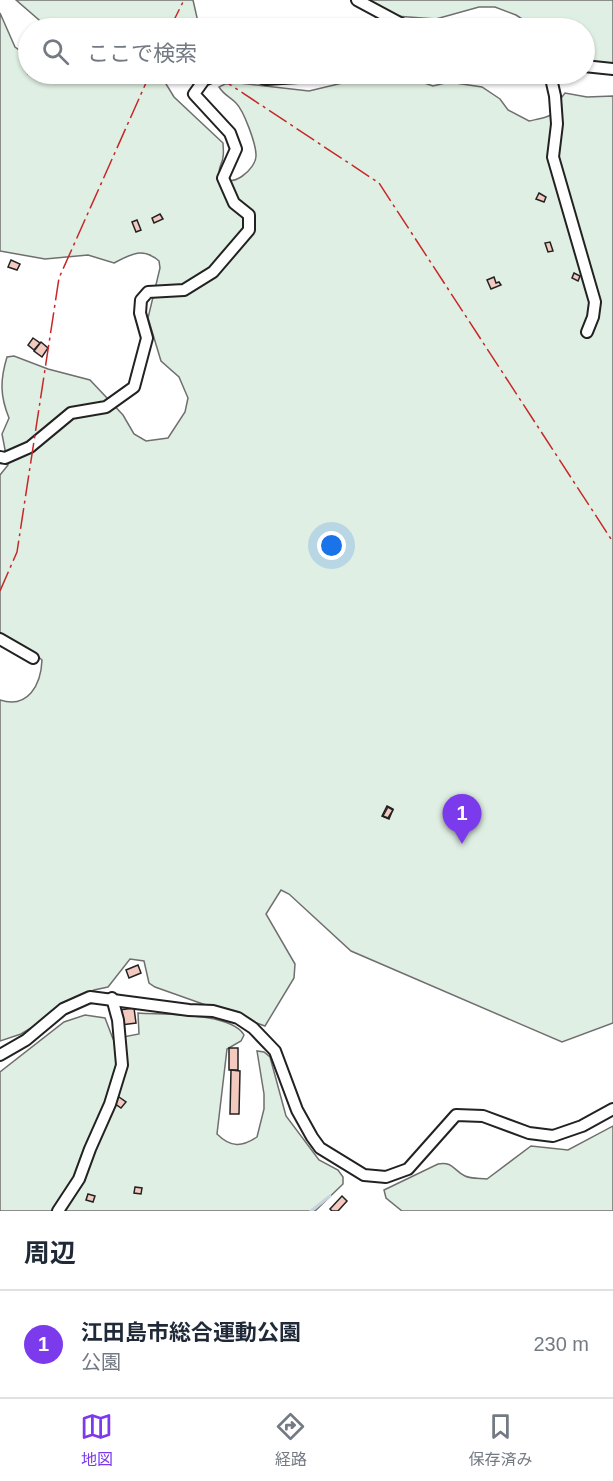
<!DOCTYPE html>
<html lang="ja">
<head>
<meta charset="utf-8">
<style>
  :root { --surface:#fff; --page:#f6f6f7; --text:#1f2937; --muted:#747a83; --line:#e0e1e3; --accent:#7c3aed }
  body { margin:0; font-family:Arial,"Noto Sans JP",sans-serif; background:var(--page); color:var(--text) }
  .you { position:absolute; left:332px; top:546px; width:21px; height:21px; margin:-15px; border:4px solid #fff; border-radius:50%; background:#1a73e8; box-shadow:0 0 0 9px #1a73e833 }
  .badge { display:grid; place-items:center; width:39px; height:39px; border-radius:50%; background:var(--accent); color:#fff; font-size:20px; font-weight:700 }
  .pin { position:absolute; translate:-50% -50px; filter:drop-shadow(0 2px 3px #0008) }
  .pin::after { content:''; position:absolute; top:32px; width:21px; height:18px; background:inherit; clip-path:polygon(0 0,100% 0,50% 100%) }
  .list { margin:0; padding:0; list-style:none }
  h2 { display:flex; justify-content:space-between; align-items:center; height:78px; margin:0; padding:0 24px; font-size:26px }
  h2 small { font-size:20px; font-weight:400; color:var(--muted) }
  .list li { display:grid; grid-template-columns:39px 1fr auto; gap:18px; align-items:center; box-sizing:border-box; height:108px; padding:0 24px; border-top:2px solid var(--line) }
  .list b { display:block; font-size:22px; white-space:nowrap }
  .list p { margin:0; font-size:20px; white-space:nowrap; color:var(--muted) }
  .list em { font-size:20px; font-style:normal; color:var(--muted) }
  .icon { flex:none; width:33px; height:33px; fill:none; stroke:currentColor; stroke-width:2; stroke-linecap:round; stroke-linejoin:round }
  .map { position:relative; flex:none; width:613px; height:1211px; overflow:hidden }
  .search { position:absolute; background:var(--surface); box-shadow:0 2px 4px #0004; left:18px; right:18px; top:18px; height:66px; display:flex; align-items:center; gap:15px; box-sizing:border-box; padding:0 21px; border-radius:33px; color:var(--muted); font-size:22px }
  .sheet { height:186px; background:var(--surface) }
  nav { display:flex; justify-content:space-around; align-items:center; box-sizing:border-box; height:84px; border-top:2px solid var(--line); background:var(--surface); font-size:16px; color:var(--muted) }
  nav a { display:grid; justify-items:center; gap:3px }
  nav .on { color:var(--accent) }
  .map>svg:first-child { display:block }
  .green { fill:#e0efe3; stroke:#6f6f6f; stroke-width:1.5 }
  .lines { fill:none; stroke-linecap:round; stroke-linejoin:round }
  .stream { stroke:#c7d3dd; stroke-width:3 }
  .building { fill:#f3c9c0; stroke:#222; stroke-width:1.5 }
  .minor-casing { stroke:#222; stroke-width:14 }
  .minor { stroke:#fff; stroke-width:10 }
  .power { stroke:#c62828; stroke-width:1.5; stroke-dasharray:21 4.5 3 4.5; stroke-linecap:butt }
</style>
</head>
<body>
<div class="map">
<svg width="613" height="1211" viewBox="0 0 613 1211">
  <rect width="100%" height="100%" fill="#fff"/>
  <g class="green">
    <polygon points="16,0 193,0 198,22 201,28 41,28 39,20"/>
    <polygon points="367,0 613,0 613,74 585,61 584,28 536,28 516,15 495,7 479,7 436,19 395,16"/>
    <path d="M 0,13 L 15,47 L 26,55 L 28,54 L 28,74 L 160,74 L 174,97 L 223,143 C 223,147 224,152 223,157 C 223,163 217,168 220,174 C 229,192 257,169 256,155 C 256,144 244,111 236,103 C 230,97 224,95 219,87 L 225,84 L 239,83 L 309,91 L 376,75 L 398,74 L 433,86 L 449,82 L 482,87 L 500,99 L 508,110 L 529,121 C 537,119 551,118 556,110 C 560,104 559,99 565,93 L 587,97 L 613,96 L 613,1023 L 562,1042 L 351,951 L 289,894 L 281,890 L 266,914 L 295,964 L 294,978 L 265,1026 L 155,987 L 149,983 L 144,961 L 130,959 L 108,987 L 94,990 L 21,1034 L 0,1041 L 0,700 C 28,709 41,685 42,660 L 31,650 L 0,633 L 0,475 L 8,465 L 2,434 L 9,418 C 0,396 0,380 7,357 L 14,356 L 48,369 L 90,380 L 123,415 L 134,434 L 146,441 L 168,438 L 185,412 L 188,398 L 179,377 L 161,361 L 148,318 L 160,268 L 159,261 C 143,247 131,254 114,263 L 88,255 L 45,259 L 0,251 Z"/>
    <path d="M 138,1013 C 163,1015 231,1012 244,1035 L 241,1041 L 227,1049 L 217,1134 C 231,1148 242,1147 257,1137 L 264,1109 L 264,1094 L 257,1051 L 264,1052 L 270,1057 L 286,1116 L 319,1160 L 338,1170 L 343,1177 L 343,1184 L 315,1211 L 0,1211 L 0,1072 L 64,1022 L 85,1015 L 105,1018 L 113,1039 L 139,1034 Z"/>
    <path d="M 613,1126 L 613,1211 L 402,1211 L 386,1198 L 384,1190 L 438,1164 C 453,1161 454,1171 465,1176 C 471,1179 481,1178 487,1179 L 531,1146 L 568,1150 Z"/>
  </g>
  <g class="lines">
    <polyline class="stream" points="311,1211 330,1196"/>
  </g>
  <g class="building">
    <polygon points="539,193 546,197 544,202 536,199"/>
    <polygon points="160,214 163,219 154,223 152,218"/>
    <polygon points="137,220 141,230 136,232 132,222"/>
    <polygon points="550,242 553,251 548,252 545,243"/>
    <polygon points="11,260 20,264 17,270 8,267"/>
    <polygon points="574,273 580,276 578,281 572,278"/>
    <polygon points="494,277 496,283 499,282 501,285 491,289 487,280"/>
    <polygon points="33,338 40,343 34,350 28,345"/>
    <polygon points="41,342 48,348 42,357 34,351"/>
    <polygon points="387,806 393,809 389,819 382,816"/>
    <polygon points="388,807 393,810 388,818 383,816"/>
    <polygon points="138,965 141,973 129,978 126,970"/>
    <polygon points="134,1008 136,1023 121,1025 119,1010"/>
    <rect x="229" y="1048" width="9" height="22"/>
    <polygon points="231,1070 240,1071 239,1114 230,1114"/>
    <polygon points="119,1097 126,1102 121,1108 114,1103"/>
    <polygon points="135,1187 142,1188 141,1194 134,1193"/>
    <polygon points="88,1194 95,1196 93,1202 86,1200"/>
    <polygon points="342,1196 347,1201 338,1211 332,1211 330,1209"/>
  </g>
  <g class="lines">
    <g class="minor-casing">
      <g id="minor">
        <polyline points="357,0 409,28"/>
        <polyline points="584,66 613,69"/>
        <polyline points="248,74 266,79 348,74"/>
        <polyline points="435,74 443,76 494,74"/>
        <polyline points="550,74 555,96 557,124 553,157 595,302 593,317 587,332"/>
        <polyline points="0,457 5,458 30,447 71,413 106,407 134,387 147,338 140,313 141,300 148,292 184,290 213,272 249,230 249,215 234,203 223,178 236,149 230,133 194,94 204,80 218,74"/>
        <polyline points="0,639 33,658"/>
        <polyline points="0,1055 26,1040 63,1009 90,997 189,1010 213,1011 238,1018 253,1028 275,1051 297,1110 312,1137 320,1148 364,1175 386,1177 408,1169 456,1115 483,1116 529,1133 553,1136 582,1126 613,1109"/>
        <polyline points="58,1211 79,1179 90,1149 110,1104 122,1065 118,1020 112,998"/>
      </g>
    </g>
    <use href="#minor" class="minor"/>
    <g class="power">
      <polyline points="170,28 184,0"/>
      <polyline points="214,74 379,183 613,542"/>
      <polyline points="0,591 17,552 59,278 150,74"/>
    </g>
  </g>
</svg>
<div class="you"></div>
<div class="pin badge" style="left:462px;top:844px">1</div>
<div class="search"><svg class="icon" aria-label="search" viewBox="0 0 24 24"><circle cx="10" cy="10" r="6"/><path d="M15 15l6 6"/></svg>ここで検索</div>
</div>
<section class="sheet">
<h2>周辺<small></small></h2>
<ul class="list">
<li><span class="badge">1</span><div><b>江田島市総合運動公園</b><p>公園</p></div><em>230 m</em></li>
</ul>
</section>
<nav>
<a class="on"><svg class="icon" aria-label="map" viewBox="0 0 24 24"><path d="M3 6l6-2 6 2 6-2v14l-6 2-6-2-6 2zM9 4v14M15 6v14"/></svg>地図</a>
<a><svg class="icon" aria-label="directions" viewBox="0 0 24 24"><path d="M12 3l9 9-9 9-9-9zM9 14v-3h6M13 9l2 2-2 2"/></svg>経路</a>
<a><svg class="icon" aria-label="saved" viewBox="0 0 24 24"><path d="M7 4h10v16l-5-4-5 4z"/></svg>保存済み</a>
</nav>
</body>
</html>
